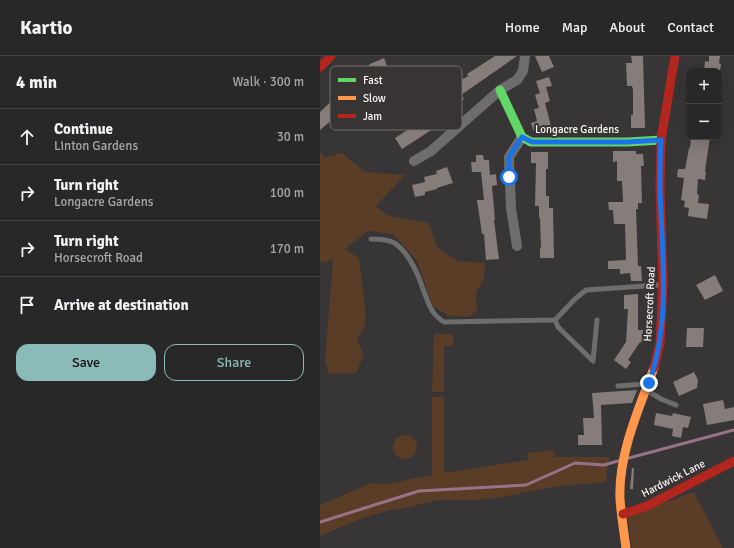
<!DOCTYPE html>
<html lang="en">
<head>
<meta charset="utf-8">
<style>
  :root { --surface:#292828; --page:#353434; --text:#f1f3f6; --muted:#a5a6a8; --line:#454445; --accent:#8bbbb9 }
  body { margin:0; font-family:Signika,sans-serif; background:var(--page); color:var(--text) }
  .controls { position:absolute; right:12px; top:12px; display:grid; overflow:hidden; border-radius:8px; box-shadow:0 4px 16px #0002 }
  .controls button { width:36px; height:36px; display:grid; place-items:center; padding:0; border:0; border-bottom:1px solid var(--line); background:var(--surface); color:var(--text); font:20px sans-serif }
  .stop { position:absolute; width:12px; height:12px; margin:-9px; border:3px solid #1a73e8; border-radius:50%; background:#fff }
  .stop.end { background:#1a73e8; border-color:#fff; box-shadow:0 1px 4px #0008 }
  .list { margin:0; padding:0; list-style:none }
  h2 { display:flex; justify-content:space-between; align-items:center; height:52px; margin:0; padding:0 16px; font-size:17px }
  h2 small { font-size:13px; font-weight:400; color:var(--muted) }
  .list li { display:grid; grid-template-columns:26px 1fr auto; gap:12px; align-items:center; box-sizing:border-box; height:56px; padding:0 16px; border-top:1px solid var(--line) }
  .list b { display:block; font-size:15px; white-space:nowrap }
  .list p { margin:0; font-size:13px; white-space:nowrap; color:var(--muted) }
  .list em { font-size:13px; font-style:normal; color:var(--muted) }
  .actions { display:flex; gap:8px; padding:12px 16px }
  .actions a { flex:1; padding:9px 0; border:1px solid var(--accent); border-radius:12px; text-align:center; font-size:14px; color:var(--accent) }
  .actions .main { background:var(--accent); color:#111 }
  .icon { flex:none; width:22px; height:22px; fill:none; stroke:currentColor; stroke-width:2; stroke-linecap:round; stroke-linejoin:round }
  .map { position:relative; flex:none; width:414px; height:492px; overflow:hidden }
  header { display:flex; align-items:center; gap:24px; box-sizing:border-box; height:56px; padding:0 20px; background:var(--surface); border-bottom:1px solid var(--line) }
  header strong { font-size:19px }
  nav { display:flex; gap:22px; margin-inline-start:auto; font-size:14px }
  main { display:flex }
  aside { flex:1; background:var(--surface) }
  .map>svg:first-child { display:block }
  .green { fill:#593d27 }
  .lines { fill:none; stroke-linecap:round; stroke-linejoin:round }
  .stream { stroke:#987287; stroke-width:3 }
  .building { fill:#867c79 }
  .lane { stroke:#6d6d6d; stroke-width:5 }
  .street { stroke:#6d6d6d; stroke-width:10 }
  .fast { stroke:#63d668; stroke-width:9 }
  .slow { stroke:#ff974d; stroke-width:9 }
  .jam { stroke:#b3261e; stroke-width:9 }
  .route { stroke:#1a73e8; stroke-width:5 }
  .labels { text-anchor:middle; stroke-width:4; stroke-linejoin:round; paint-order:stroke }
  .street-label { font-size:11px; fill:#f7f4f4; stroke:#383434 }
  .key { fill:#383434; stroke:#716e6e; stroke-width:1 }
  .key-label { font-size:11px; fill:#f7f4f4 }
</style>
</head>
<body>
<header>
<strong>Kartio</strong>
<nav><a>Home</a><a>Map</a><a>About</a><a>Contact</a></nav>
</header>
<main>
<aside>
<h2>4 min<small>Walk · 300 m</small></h2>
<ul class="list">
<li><svg class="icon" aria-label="ahead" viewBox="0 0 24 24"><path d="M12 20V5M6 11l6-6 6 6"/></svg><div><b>Continue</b><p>Linton Gardens</p></div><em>30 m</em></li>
<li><svg class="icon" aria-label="right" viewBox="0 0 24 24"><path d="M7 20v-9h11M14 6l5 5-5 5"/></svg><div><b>Turn right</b><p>Longacre Gardens</p></div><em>100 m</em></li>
<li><svg class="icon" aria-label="right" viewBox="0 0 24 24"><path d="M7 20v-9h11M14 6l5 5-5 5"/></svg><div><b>Turn right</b><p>Horsecroft Road</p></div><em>170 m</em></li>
<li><svg class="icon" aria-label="arrive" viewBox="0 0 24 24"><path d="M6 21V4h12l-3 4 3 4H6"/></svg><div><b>Arrive at destination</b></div></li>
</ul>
<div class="actions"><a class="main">Save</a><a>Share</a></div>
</aside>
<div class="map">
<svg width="414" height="492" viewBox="0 0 414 492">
  <rect width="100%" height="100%" fill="#373535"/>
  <g class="green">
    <polygon points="0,95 5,101 22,97 45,116 85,119 56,150 69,160 109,167 117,191 138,205 165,207 164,223 156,236 157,255 149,261 127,259 113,250 97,205 73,178 48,175 25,193 39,202 45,252 45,270 37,283 44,299 36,317 9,318 5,305 13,204 0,207"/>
    <polygon points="114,278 133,278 133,290 124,290 124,336 112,336"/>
    <polygon points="112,341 124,341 124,417 208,404 208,397 234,394 235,401 289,401 286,426 232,431 176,442 158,444 120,444 108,446 82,453 70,454 43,462 0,480 0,449 51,427 66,428 112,419"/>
    <circle cx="85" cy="391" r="12"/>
    <polygon points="374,436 403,492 312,492 307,460"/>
  </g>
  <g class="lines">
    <g class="stream">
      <polyline points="309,402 414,374"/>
      <polyline points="0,466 99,435 206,429 255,407 284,409 298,405"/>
    </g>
  </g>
  <g class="building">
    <polygon points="175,0 197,0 141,39 144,43 133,49 135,53 124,60 125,61 115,69 116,71 82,93 75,82 111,59 110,58 122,49 121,48 132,41 130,37 141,31 138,26 148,20 147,18"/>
    <polygon points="215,0 229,0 234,11 222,16"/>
    <polygon points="311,0 323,0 325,72 311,72 311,59 313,59 313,34 312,30 307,30 306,7 312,7"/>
    <polygon points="389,0 400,0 399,7 401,8 400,15 384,15 385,5 389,6"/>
    <polygon points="64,2 69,15 55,21 46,30 45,29 34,39 36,41 25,51 26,52 0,74 0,56 50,8"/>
    <polygon points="229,21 232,30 226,31 230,45 225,47 231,70 214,76 211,67 217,65 214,53 219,52 215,39 220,37 216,25"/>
    <polygon points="371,81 390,81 385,115 386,116 385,124 378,123 377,138 379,139 378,147 389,148 387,163 368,160 369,152 364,151 365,145 361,144 364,122 357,121 358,113 365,113 369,92 370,92"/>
    <polygon points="293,95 316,95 316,98 323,98 324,110 321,110 322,147 318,147 318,153 316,153 318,210 321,210 322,225 311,225 310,217 300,218 300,213 288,213 288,205 306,204 305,168 294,168 293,154 289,154 288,146 303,146 302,125 297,125 297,105 293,106"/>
    <polygon points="211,96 228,96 228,113 226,113 226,140 229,140 229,152 233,152 234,202 220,202 220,192 221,192 220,162 219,162 219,150 215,150 216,107 211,107"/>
    <polygon points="156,99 163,99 164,104 169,104 170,119 176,118 177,129 172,130 175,164 174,164 179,203 166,204 164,178 162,178 157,144 164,144 161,116 152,116 151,106 156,106"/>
    <polygon points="127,111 133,127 117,132 117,133 105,136 105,139 95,141 92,129 105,126 104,121 117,118 116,115"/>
    <polygon points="395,219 403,235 385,244 376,229"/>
    <polygon points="318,238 318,274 323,274 322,286 320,286 308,304 311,306 306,313 294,304 306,286 308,253 304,253 304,239"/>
    <polygon points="367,272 384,272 383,291 366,291"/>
    <polygon points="374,316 378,324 377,332 359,340 353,326"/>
    <polygon points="317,334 312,347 281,349 282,389 258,389 258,379 264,379 263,362 274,362 272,337"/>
    <polygon points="403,344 405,353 414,351 414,364 387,369 383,348"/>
    <polygon points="336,357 352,360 353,357 371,361 368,372 363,371 361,382 352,380 353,373 334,369"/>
    <polygon points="312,412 314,412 313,433 310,433"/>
  </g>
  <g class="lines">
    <g class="lane">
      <path d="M 51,183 C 59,183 69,183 76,188 C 89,198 98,218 103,233 C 109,248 110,257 124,266 L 235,264 L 255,243 L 266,234 L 340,229"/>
      <polyline points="235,264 238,271 273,305 277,264"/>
      <polyline points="298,330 326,328"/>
      <polyline points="328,335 341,343 356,349"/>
    </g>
    <g class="street">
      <polyline points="94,105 111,95 180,34 197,24 203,15 205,0"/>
      <polyline points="197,190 191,152 189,101 202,81"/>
    </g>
    <polyline class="fast" points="180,34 202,81 211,86 308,86 341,84"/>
    <path class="slow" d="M 306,492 C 304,476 301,459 300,443 C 298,399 319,352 334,312"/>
    <g class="jam">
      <polyline points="0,11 11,0"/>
      <polyline points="334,312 340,287 343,228 340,131 341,84 355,0"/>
      <polyline points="303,458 327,450 414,405"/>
    </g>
  </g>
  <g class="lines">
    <path class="route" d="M 189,121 L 189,101 L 202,81 L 212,86 L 308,86 L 341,84 C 340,100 340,116 340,133 C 342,197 351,266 329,327"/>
  </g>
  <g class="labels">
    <g class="street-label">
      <text x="257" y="77">Longacre Gardens</text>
      <text transform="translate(329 248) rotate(-87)" y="4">Horsecroft Road</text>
      <text transform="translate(353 422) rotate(-27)" y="4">Hardwick Lane</text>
    </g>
  </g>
  <rect x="10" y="10" width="132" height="64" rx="6" class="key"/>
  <rect x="18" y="22" width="18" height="4" fill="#63d668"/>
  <rect x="18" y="40" width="18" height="4" fill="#ff974d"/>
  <rect x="18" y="58" width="18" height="4" fill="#b3261e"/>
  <g class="key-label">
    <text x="43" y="28">Fast</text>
    <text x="43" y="46">Slow</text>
    <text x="43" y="64">Jam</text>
  </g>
</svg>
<div class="controls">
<button>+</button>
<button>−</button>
</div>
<div class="stop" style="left:189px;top:121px"></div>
<div class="stop end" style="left:329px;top:327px"></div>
</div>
</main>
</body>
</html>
